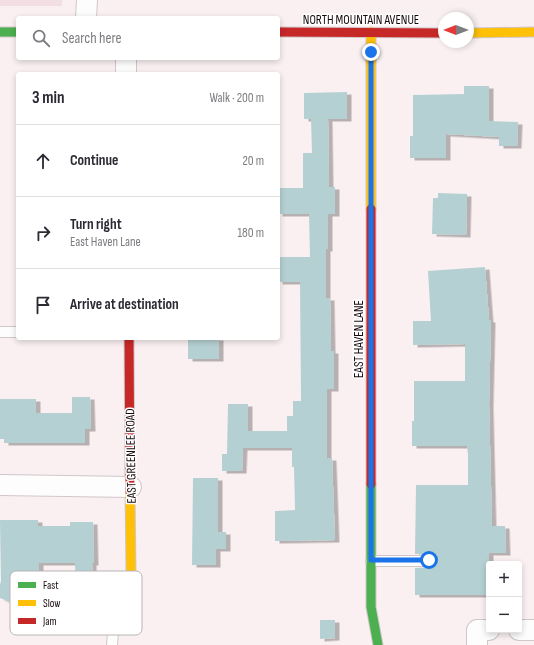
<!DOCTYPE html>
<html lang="en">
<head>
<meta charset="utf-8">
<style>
  :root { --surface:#fff; --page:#f2f2f3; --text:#2b2b33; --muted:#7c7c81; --line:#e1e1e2 }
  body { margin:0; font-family:"Sofia Sans Condensed",sans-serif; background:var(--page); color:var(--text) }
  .controls { position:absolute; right:12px; bottom:12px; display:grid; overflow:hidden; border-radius:4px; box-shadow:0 2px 6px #0003 }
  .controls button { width:36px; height:36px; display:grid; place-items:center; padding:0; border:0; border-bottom:1px solid var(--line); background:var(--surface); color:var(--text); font:20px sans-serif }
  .compass { position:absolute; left:438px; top:12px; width:36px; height:36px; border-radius:50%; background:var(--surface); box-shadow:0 2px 6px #0003; rotate:270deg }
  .stop { position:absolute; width:12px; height:12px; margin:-9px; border:3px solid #1a73e8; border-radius:50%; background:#fff }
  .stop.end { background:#1a73e8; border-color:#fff; box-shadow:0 1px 4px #0008 }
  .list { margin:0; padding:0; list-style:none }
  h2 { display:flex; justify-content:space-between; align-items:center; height:52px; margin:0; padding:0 16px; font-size:17px }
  h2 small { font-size:13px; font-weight:400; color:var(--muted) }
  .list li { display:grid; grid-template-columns:26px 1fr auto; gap:12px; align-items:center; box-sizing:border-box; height:72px; padding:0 16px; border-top:1px solid var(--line) }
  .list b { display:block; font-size:15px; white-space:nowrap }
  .list p { margin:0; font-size:13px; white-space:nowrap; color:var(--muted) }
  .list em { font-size:13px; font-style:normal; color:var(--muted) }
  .icon { flex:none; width:22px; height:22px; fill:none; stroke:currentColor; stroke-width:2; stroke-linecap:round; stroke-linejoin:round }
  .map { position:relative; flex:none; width:534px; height:645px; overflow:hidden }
  .search { position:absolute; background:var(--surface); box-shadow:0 2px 6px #0003; left:16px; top:16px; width:264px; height:44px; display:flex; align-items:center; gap:10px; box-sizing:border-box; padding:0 14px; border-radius:4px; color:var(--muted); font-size:15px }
  .panel { position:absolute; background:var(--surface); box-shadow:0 2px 6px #0003; left:16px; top:72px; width:264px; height:268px; border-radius:4px }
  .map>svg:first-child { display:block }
  .built { fill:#f3dfe3 }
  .building { fill:#b5d0d3; filter:url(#shadow) }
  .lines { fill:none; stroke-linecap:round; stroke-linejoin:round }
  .lane-casing { stroke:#d1c6c8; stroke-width:12 }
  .street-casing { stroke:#d1c6c8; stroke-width:22 }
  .fast-casing { stroke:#d1c6c8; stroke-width:11 }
  .slow-casing { stroke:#d1c6c8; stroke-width:11 }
  .jam-casing { stroke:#d1c6c8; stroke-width:11 }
  .lane { stroke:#fefdfd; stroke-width:10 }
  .street { stroke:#fefdfd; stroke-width:20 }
  .fast { stroke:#4caf50; stroke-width:9 }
  .slow { stroke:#ffc107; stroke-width:9 }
  .jam { stroke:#c62828; stroke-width:9 }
  .route { stroke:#1a73e8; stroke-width:5 }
  .labels { text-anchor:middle; stroke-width:3; stroke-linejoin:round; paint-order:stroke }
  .street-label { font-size:13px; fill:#16090c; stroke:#fff }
  .key { fill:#fff; stroke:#b9b5b6; stroke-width:1 }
  .key-label { font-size:11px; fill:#16090c }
</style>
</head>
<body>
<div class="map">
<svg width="534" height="645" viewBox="0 0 534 645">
  <defs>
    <filter id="shadow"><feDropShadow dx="4.5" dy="2.5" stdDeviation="0" flood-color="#0004"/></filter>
  </defs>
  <rect width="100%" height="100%" fill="#faf0f2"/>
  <rect class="built" x="0" y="0" width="62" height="6"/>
  <g class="building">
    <polygon points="464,86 489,86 489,121 518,122 517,146 499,146 499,137 446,134 446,158 410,158 410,136 413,136 413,95 464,94"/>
    <polygon points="347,92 347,119 328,119 329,187 335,187 335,214 328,214 328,249 326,249 326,298 330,298 331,351 334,351 334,389 327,389 327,458 332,458 335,540 275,541 275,511 295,510 294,467 292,467 292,448 243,448 242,471 222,471 222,454 227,454 228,404 248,404 248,431 287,431 287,416 293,416 293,401 301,401 300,282 278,282 278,257 310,257 309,214 278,214 278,188 303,188 303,153 312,153 311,119 304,119 304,93"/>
    <polygon points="438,193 467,194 466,235 432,234 433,198 438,198"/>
    <polygon points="485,267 489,320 491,320 489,404 492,526 505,526 506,553 489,553 489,595 415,595 415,568 432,567 435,561 435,558 432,555 415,554 416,485 468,485 468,454 467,446 412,446 412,421 414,421 414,381 465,381 465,344 413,345 413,321 431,321 428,271"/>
    <rect x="188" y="338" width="31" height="21"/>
    <polygon points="72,397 90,397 91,429 85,429 85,443 4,443 4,439 0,439 0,399 36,399 36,413 72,413"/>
    <polygon points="193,478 218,478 218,532 226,532 226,549 216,549 216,565 192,565"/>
    <polygon points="0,520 38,520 38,526 70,526 70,522 93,522 94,563 92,563 93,600 76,600 75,563 39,563 39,579 28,579 20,598 16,596 13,603 0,598 0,585 1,581"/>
    <polygon points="320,620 335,620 335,638 320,639"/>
  </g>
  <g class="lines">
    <g class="lane-casing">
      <g id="lane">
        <polyline points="0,332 18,332"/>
        <polyline points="371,561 429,561"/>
        <polyline points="112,645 116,597 131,574"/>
      </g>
    </g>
    <g class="street-casing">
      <g id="street">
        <polyline points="86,18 87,0"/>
        <polyline points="126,58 126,74"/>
        <polyline points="0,485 131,487"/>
        <polyline points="519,630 534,630"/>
        <polyline points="477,645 477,630 489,630"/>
      </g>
    </g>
    <g class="fast-casing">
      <g id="fast">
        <polyline points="0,32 18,32"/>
        <polyline points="371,484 371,607 378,645"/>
      </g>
    </g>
    <g class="slow-casing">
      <g id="slow">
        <polyline points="371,32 371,209"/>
        <polyline points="468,33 534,32"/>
        <polyline points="130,492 131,574"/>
      </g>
    </g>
    <g class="jam-casing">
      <g id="jam">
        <polyline points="278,32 444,33"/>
        <polyline points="371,209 371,484"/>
        <polyline points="129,338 130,492"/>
      </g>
    </g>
    <use href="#lane" class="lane"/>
    <use href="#street" class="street"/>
    <use href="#fast" class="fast"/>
    <use href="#slow" class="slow"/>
    <use href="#jam" class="jam"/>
  </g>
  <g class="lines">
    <polyline class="route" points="371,52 371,560 429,560"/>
  </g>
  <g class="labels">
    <g class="street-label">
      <text x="361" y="24">NORTH MOUNTAIN AVENUE</text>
      <text transform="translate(358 339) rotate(-90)" y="5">EAST HAVEN LANE</text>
      <text transform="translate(130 456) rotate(-91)" y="5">EAST GREENLEE ROAD</text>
    </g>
  </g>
  <rect x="10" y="571" width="132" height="64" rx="6" class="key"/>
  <rect x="18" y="582" width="18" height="6" fill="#4caf50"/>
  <rect x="18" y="600" width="18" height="6" fill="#ffc107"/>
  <rect x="18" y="618" width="18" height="6" fill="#c62828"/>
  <g class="key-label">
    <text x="43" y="589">Fast</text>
    <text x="43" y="607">Slow</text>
    <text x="43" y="625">Jam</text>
  </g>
</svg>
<div class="controls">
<button>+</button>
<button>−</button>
</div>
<svg class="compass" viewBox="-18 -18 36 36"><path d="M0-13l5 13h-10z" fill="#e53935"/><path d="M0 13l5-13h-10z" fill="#7c7c81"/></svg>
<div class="stop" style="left:429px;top:560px"></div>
<div class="stop end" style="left:371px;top:52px"></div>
<div class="search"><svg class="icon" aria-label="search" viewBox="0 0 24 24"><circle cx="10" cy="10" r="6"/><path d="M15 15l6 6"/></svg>Search here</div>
<section class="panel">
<h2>3 min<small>Walk · 200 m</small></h2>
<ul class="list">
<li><svg class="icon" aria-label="ahead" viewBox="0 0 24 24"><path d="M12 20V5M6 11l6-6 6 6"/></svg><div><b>Continue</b></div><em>20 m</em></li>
<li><svg class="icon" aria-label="right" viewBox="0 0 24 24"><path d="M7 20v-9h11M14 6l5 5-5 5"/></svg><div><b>Turn right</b><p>East Haven Lane</p></div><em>180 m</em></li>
<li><svg class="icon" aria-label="arrive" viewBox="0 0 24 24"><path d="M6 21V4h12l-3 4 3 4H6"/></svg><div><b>Arrive at destination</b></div></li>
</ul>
</section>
</div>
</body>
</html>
